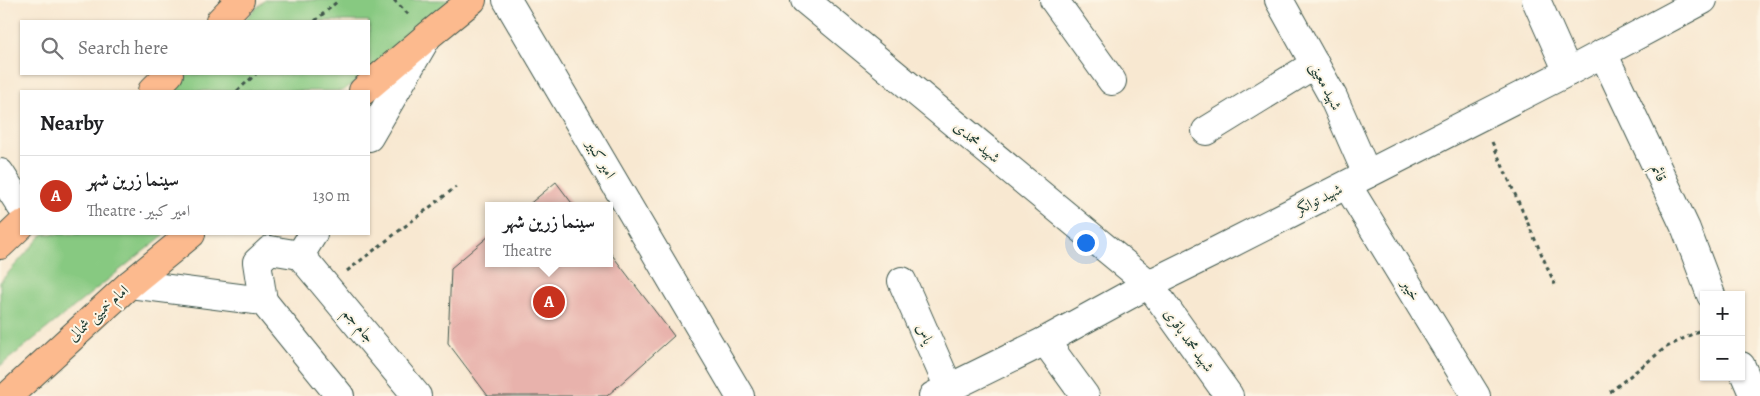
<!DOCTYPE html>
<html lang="en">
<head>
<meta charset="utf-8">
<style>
  :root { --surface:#fff; --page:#f6f6f6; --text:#202124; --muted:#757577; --line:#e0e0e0; --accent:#c8321e }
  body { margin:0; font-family:Alegreya,Amiri,serif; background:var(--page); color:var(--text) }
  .controls { position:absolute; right:15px; bottom:15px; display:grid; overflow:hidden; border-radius:0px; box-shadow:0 1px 4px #0004 }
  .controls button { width:45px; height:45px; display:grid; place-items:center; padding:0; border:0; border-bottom:1px solid var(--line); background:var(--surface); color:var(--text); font:25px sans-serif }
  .you { position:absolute; left:1085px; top:242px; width:18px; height:18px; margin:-12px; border:4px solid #fff; border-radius:50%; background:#1a73e8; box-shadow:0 0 0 8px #1a73e833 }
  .badge { display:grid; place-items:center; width:32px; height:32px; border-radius:50%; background:var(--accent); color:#fff; font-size:16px; font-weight:700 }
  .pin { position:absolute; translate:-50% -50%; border:2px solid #fff; box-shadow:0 1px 5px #0006 }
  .popup { position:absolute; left:485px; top:202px; width:128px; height:65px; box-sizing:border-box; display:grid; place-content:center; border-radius:0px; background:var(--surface); filter:drop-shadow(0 1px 4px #0005); font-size:16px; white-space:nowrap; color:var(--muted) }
  .popup b { font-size:19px; color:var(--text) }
  .popup::after { content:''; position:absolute; left:50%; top:100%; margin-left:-10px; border:10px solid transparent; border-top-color:var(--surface) }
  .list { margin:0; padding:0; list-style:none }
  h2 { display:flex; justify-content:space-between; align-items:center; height:65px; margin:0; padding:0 20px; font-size:21px }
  h2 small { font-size:16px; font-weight:400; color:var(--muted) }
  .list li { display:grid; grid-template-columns:32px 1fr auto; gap:15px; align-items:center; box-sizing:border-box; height:80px; padding:0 20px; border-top:1px solid var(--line) }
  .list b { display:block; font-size:19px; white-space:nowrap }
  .list p { margin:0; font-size:16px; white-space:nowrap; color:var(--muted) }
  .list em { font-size:16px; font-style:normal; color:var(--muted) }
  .icon { flex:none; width:28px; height:28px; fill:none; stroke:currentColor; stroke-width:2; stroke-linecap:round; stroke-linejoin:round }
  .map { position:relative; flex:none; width:1760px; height:396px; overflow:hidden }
  .search { position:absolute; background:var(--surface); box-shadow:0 1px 4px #0004; left:20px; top:20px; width:350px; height:55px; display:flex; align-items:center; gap:12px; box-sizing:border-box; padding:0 18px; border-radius:0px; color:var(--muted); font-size:19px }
  .panel { position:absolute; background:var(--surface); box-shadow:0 1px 4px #0004; left:20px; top:90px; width:350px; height:145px; border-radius:0px }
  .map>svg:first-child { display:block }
  .green { fill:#87c981; stroke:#53835a }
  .building { fill:#e8b2ac }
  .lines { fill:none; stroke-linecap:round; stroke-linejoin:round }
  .minor-casing { stroke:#40574c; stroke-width:30 }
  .major-casing { stroke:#40574c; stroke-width:30 }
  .path { stroke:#40574c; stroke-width:3; stroke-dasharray:4 4; stroke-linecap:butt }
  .minor { stroke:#fff; stroke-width:28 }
  .major { stroke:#fcba8e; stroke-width:28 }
  .labels { text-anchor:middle; stroke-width:4; stroke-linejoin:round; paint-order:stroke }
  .street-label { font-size:15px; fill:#1f3d34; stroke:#fcf5e5 }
</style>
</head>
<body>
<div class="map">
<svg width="1760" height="396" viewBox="0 0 1760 396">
  <rect width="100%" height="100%" fill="#fcf5e5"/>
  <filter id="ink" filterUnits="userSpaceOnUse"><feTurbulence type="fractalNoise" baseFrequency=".02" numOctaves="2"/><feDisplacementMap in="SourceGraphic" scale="10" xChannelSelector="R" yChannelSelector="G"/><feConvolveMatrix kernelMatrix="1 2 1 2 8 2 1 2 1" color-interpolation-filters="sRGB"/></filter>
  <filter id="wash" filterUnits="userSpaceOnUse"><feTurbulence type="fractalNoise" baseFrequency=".0096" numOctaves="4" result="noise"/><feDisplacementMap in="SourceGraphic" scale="20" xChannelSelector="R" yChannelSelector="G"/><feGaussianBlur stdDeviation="1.12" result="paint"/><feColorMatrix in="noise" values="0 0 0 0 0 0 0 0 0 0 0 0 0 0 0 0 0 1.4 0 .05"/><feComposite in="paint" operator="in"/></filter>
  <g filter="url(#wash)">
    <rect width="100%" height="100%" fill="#f8e8d1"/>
    <g class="green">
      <polygon points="265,0 456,0 369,71 369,21 243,21"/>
      <polygon points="189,74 365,74 343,91 171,91"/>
      <polygon points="43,234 165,234 0,366 0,282"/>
    </g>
    <g id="blocks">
      <g class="building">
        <polygon points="556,182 574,206 527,206"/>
        <polygon points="489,236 489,263 609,263 609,251 674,336 607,396 488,396 448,343 451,268"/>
      </g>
    </g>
  </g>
  <g filter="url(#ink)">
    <use href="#blocks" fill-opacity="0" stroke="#40574c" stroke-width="1"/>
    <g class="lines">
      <g class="minor-casing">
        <g id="minor">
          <polyline points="507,0 740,396"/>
          <polyline points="805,0 1149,284 1229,396"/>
          <polyline points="1054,0 1112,81"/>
          <polyline points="1279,0 1333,97 1367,174"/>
          <polyline points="1536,0 1568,72"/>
          <polyline points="1603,53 1686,229 1711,295"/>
          <polyline points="1206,131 1315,64"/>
          <polyline points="369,137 426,39"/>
          <polyline points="0,173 21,206"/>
          <polyline points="1347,185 1476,396"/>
          <polyline points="300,255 417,396"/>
          <polyline points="300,255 313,234"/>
          <polyline points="902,281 949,388"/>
          <polyline points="130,284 263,301"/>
          <polyline points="263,301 340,396"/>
          <polyline points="263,301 257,262 270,250 300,255"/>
          <polyline points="1045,341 1085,396"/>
          <polyline points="1741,366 1754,396"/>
          <polyline points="933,396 1045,341 1149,284 1218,250 1568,72 1703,0"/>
        </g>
      </g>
      <g class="major-casing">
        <g id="major">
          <polyline points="220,21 240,0"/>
          <polyline points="152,91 169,74"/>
          <polyline points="363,91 429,35 472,0"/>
          <polyline points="0,245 21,225"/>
          <polyline points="8,396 130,284 191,234"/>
        </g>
      </g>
      <g class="path">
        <polyline points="394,0 409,15"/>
        <polyline points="315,21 339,0"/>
        <polyline points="237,91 256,74"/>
        <polyline points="1492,142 1556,287"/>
        <polyline points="75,235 77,234"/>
        <polyline points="347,271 456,187"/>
        <polyline points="1610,392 1665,348 1704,328"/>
      </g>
      <use href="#minor" class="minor"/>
      <use href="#major" class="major"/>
    </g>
  </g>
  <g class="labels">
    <g class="street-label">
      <text transform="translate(1326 86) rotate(63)" y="5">شهید معینی</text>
      <text transform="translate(977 142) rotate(40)" y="5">شهید محمدی</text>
      <text transform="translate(601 159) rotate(59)" y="5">امیر کبیر</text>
      <text transform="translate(1659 173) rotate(65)" y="5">قائم</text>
      <text transform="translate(1319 199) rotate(-27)" y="5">شهید توانگر</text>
      <text transform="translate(1411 290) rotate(59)" y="5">خیبر</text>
      <text transform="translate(98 313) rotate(-42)" y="5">امام خمینی شمالی</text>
      <text transform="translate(359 325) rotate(50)" y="5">جام جم</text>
      <text transform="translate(925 334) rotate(66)" y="5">یاس</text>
      <text transform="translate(1189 340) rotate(54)" y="5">شهید محمد باقری</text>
    </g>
  </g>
</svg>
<div class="controls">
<button>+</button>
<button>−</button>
</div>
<div class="you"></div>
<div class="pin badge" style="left:549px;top:302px">A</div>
<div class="popup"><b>سینما زرین شهر</b>Theatre</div>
<div class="search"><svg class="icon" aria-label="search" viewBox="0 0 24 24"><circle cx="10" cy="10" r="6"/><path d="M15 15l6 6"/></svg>Search here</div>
<section class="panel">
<h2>Nearby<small></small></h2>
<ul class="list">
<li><span class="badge">A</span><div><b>سینما زرین شهر</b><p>Theatre · امیر کبیر</p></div><em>130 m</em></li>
</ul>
</section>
</div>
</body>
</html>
